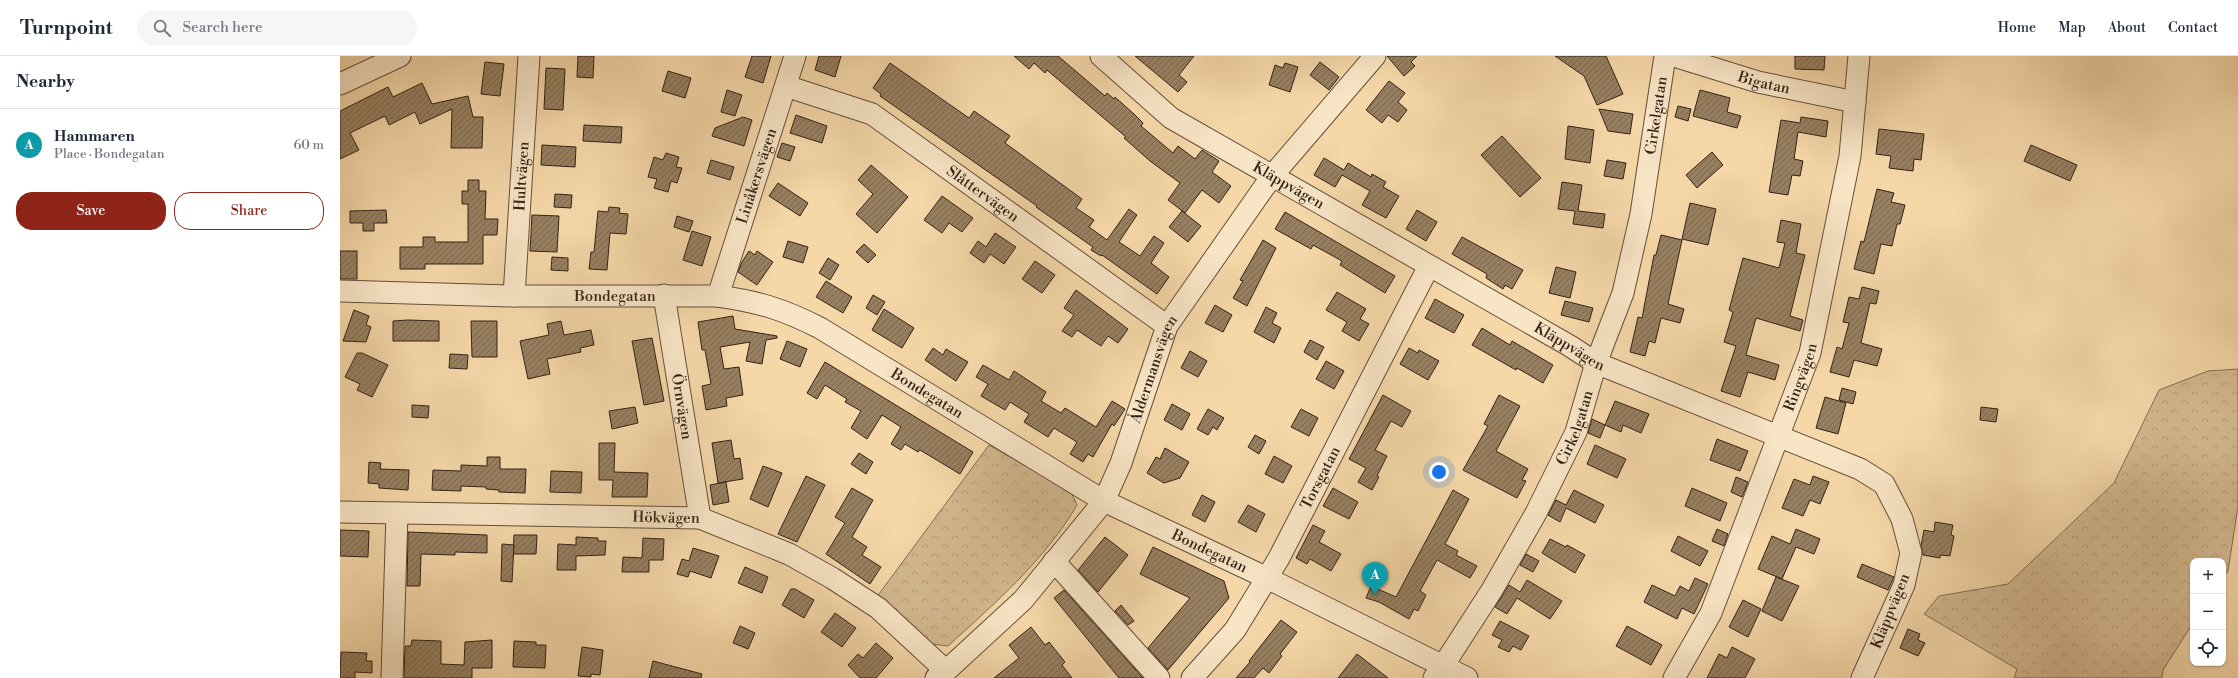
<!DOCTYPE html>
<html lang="en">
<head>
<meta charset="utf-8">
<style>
  :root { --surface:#fff; --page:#f6f6f7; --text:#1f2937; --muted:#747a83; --line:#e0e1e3; --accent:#8f2418 }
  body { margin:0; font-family:"Libre Bodoni",serif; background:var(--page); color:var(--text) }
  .controls { position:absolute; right:12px; bottom:12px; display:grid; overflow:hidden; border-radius:8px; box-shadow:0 1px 3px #0004 }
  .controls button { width:36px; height:36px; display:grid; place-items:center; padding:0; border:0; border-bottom:1px solid var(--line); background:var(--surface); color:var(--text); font:20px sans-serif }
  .you { position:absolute; left:1099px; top:416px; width:14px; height:14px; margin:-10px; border:3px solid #fff; border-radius:50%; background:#1a73e8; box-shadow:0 0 0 6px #1a73e833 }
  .badge { display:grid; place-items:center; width:26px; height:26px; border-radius:50%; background:var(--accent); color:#fff; font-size:13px; font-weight:700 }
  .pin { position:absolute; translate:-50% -33px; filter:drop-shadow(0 1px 2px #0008) }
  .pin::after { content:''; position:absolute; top:21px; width:14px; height:12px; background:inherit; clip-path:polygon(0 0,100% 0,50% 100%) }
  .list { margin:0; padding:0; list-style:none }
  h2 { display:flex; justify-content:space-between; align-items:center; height:52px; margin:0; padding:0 16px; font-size:17px }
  h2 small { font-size:13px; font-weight:400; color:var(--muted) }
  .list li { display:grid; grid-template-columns:26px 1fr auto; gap:12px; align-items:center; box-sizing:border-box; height:72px; padding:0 16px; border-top:1px solid var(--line) }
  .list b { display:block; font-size:15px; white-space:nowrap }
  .list p { margin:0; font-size:13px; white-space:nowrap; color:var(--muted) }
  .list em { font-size:13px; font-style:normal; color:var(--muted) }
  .actions { display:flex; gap:8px; padding:12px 16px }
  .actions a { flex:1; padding:9px 0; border:1px solid var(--accent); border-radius:16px; text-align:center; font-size:14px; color:var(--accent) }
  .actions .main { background:var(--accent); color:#fff }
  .icon { flex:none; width:22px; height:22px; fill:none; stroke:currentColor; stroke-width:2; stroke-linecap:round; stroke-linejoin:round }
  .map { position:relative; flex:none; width:1898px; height:622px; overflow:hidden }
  header { display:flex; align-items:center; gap:24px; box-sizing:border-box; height:56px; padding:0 20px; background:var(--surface); border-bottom:1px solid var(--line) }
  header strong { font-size:19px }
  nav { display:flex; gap:22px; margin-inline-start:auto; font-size:14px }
  .search { width:280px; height:36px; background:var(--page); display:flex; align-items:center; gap:10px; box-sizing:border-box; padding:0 14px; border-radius:22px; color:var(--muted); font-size:15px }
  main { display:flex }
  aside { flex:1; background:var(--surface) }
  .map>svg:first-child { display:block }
  .forest { fill:url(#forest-crowns); stroke:#836d52 }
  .building { fill:url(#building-hatch); stroke:#322216 }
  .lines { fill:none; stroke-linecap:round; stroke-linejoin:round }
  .minor-casing { stroke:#634f3a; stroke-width:23 }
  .minor { stroke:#f8e5c6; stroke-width:21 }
  .labels { text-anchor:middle; stroke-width:3; stroke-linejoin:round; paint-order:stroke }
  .street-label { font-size:15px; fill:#322216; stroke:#f8e5c6 }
</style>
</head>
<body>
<header>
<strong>Turnpoint</strong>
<div class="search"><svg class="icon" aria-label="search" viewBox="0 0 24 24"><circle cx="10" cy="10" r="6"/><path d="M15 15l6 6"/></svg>Search here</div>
<nav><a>Home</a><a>Map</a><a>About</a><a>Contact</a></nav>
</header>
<main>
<aside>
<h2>Nearby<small></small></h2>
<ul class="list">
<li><span class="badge" style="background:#0f9aa8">A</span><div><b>Hammaren</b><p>Place · Bondegatan</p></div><em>60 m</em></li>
</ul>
<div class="actions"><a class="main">Save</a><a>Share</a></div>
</aside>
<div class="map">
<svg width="1898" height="622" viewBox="0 0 1898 622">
  <defs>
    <pattern id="forest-crowns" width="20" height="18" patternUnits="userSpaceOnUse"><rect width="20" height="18" fill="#d4b88f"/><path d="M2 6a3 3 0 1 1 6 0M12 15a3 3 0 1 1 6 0" fill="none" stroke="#b69e7b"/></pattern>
    <pattern id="building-hatch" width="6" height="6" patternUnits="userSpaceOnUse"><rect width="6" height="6" fill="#978062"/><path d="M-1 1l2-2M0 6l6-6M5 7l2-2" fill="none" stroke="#7c6850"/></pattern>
  </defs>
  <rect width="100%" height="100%" fill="#f5d7a8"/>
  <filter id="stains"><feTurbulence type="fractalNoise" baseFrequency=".005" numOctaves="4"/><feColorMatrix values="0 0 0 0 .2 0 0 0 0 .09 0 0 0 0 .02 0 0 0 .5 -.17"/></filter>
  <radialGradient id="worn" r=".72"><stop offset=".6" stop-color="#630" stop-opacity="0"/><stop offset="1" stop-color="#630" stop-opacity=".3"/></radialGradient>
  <g class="forest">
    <polygon points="1898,313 1898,450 1888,515 1883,522 1883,505 1853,505 1853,567 1823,614 1822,622 1674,622 1677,613 1584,558 1599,540 1668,528 1774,427 1819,334 1868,315"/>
    <path d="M 649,389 L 731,436 L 737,449 C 705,504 654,548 608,590 L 592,588 L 536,542 Z"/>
  </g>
  <g class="building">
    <polygon points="238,0 254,0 253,22 237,21"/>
    <polygon points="412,0 431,0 423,27 405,21"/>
    <polygon points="479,0 501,0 495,21 475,14"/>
    <polygon points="674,0 718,0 765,40 767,37 774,43 775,41 794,58 803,67 801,70 833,97 838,90 855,103 862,94 879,105 872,116 891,130 879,147 862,134 845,157 828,144 840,127 810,105 784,82 786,81 707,14 705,17 694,7 689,13"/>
    <polygon points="795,0 854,0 839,19 847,26 838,36"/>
    <polygon points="1047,0 1077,0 1071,6 1075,10 1064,20"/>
    <polygon points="1215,0 1266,0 1283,38 1257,49 1244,20"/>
    <polygon points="1455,0 1485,0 1484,14 1455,13"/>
    <polygon points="145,6 164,8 160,40 141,38"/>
    <polygon points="980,6 999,21 989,34 970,19"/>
    <polygon points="550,7 629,62 634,55 670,80 665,87 742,143 736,152 754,164 749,171 767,184 789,153 797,159 779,186 800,200 814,180 824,187 811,207 829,221 817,238 762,199 761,200 751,194 753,191 696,151 697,150 540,40 541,38 533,32"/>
    <polygon points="945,7 958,11 950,36 929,29 935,9 943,12"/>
    <polygon points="206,12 225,13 223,54 204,53"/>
    <polygon points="328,15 351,22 345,42 322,35"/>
    <polygon points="1049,25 1065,37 1058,46 1067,54 1058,66 1048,59 1042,67 1026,54"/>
    <polygon points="82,27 92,48 128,40 133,61 143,61 142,92 111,92 112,53 80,68 75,56 49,69 45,60 10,77 19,94 0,103 0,55 48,31 53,41"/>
    <polygon points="387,34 402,39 395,60 381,56"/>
    <polygon points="1360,34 1390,42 1387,56 1401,60 1397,72 1353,60"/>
    <polygon points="1338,50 1351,53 1348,65 1335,61"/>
    <polygon points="1259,53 1293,58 1290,78 1268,75"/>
    <polygon points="456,59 487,70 482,87 450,77"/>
    <polygon points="403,61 412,64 404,90 372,80 375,72"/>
    <polygon points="1461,61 1488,65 1486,81 1458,76 1454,103 1463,105 1460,120 1452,119 1448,139 1429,136 1441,64 1460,67"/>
    <polygon points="244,69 282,71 281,87 243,85"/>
    <polygon points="1228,70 1254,74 1250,107 1225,103"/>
    <polygon points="1539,73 1584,78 1581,104 1574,103 1573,115 1549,112 1551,100 1536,98"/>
    <polygon points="1162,80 1201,122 1180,141 1141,99"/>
    <polygon points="442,87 455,91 450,105 437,101"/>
    <polygon points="202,89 236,91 235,111 201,109"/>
    <polygon points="1691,89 1737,109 1730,125 1684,105"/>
    <polygon points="1372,96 1383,109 1357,132 1346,119"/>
    <polygon points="326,97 339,101 336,111 342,112 337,127 331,125 328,136 314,132 317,123 308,121 314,101 323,104"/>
    <polygon points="984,102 1004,114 1008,107 1031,121 1032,118 1046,126 1043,131 1059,140 1046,162 1022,149 1030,135 1002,119 995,131 974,119"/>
    <polygon points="371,104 394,111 390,124 367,117"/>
    <polygon points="1267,104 1286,107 1283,123 1264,120"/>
    <polygon points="531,109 568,141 537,177 516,158 533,138 518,124"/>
    <polygon points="128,124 139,124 139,135 146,135 145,163 158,163 157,179 143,179 143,208 85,208 85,213 60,213 60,191 83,191 83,181 95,181 95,186 128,186 128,148 122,148 122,135 128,135"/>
    <polygon points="1222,126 1242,129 1238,155 1265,158 1263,172 1233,168 1235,155 1218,153"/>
    <polygon points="438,127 468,147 460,160 429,140"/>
    <polygon points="1537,133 1554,137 1551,146 1565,149 1560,168 1557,168 1552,190 1541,188 1534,218 1514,213 1521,185 1524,186"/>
    <polygon points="215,138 232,139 231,152 214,151"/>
    <polygon points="602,140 633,162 622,176 609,167 602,177 584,164"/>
    <polygon points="1350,147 1376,153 1368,189 1342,183"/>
    <polygon points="269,151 280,152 279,157 288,158 286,178 270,177 267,214 249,213 251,196 254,196 258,155 268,156"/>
    <polygon points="46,154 47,167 34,167 34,175 23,175 23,167 10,167 10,155"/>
    <polygon points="1077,154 1097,166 1086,185 1066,173"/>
    <polygon points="842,155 861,170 848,186 829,171"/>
    <polygon points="945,156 1055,220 1045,237 1000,209 1002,205 973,189 971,193 935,173"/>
    <polygon points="192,159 219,160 217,196 190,195"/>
    <polygon points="337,160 353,165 349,176 334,171"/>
    <polygon points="1441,164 1461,168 1456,197 1465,199 1450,260 1463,264 1460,275 1416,262 1406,299 1439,309 1435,324 1408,316 1400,341 1381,335 1396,290 1384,286 1393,256 1389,254 1403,202 1439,212 1445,187 1437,186"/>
    <polygon points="352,175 371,181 362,210 343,204"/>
    <polygon points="655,177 676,191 664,208 650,198 644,207 630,197 638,185 646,191"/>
    <polygon points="1321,179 1342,184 1328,248 1344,253 1340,267 1321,262 1315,287 1309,285 1305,300 1290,296 1298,261 1302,262 1314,199 1316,199"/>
    <polygon points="1122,181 1183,214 1172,233 1165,229 1163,233 1146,222 1147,218 1112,198"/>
    <polygon points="923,184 936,192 907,250 893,242 903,225 900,224"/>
    <polygon points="448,185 468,191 463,207 443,201"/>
    <polygon points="524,188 536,199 528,207 516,196"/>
    <rect x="0" y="195" width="17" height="28"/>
    <polygon points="409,195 415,199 417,195 433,206 417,229 398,216 402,206"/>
    <polygon points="212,201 228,202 228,215 211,214"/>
    <polygon points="488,202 499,209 490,224 479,217"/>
    <polygon points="695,205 715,219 702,237 682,223"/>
    <polygon points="1216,211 1236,216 1230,242 1209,237"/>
    <polygon points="486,225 512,241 503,257 476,241"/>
    <polygon points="1522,231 1539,235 1536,248 1530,247 1521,287 1542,293 1537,310 1514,304 1509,321 1490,316 1497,291 1502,293 1509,267 1503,266 1509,241 1519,243"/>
    <polygon points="736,234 788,273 778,287 768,280 761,290 737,274 732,281 722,275 734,259 724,252"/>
    <polygon points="997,236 1026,253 1020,263 1029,268 1019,285 1002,275 1007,266 986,254"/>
    <polygon points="533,239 545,246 537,259 526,252"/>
    <polygon points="1095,243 1124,259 1114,277 1085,262"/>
    <polygon points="1225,245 1253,252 1249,266 1221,259"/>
    <polygon points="875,249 892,259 883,276 865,267"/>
    <polygon points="926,251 937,257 932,267 941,272 934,287 914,276"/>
    <polygon points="544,253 574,272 562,292 532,274"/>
    <polygon points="14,254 29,260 26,269 31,271 26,286 3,285"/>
    <polygon points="393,260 395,273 437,280 437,282 426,284 422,308 406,305 410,286 380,291 384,313 399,311 403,339 386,342 387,350 366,354 362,330 371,328 365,294 362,294 358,266"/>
    <polygon points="68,264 99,265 99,285 53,285 53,265"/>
    <polygon points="131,265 157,265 157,301 132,301"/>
    <polygon points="221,265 224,279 251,274 254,289 240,292 241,296 207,303 210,318 188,323 180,285 209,279 207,268"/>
    <polygon points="1142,272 1170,289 1172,285 1213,309 1203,327 1177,312 1176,314 1132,289"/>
    <polygon points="312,282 324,345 304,349 292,285"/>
    <polygon points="970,284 984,291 977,304 964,296"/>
    <polygon points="447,285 467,293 460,311 440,303"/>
    <polygon points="593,292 603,299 606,293 628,306 616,325 585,304"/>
    <polygon points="1069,292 1078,297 1079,294 1099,305 1088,324 1060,308"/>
    <polygon points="850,295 867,305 858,321 841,312"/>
    <polygon points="17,297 22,297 48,309 32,341 17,334 20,328 5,321"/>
    <polygon points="110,298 128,299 127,313 109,312"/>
    <polygon points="986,305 1004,315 994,333 976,323"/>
    <polygon points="485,306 633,396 620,418 580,394 578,396 565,388 561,394 551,388 561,371 542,359 527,383 511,372 521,355 505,346 507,343 485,329 477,343 467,337"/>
    <polygon points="643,309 669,324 674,315 706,336 701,345 721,357 725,352 756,371 772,345 785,353 774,370 772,368 753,401 748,398 743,406 730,398 737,386 714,372 708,381 684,366 689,358 670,346 665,354 641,340 648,328 636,321"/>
    <polygon points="1502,332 1516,336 1513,348 1499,344"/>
    <polygon points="1043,339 1071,355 1062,371 1051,365 1035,394 1047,400 1037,420 1039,421 1032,434 1018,426 1026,412 1009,403"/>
    <polygon points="1159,339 1180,350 1156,395 1188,413 1182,424 1186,425 1177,442 1123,414 1148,370 1144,368"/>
    <polygon points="1485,341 1506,347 1498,378 1476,372"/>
    <polygon points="1275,345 1309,358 1301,377 1283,369 1281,376 1265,369"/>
    <polygon points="832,348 850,358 842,374 824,364"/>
    <polygon points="72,349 89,350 88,362 72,361"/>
    <polygon points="295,351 298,367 272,373 269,355"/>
    <polygon points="1641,351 1658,353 1656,366 1640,364"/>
    <polygon points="868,353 884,362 877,374 873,371 868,379 857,373"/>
    <polygon points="961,353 978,362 969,380 951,371"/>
    <polygon points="1252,363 1265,369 1260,382 1248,377"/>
    <polygon points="915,379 926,385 919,398 908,391"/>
    <polygon points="1377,383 1408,395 1400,415 1370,404"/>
    <polygon points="391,384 394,403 400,402 403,423 378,427 372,387"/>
    <polygon points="259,387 275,387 274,416 308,417 307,441 272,441 273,424 259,424"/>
    <polygon points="1255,389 1286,403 1277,422 1247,408"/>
    <polygon points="825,392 849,406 840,422 824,427 807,417 816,401 820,403"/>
    <polygon points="519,397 533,406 526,418 511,408"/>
    <polygon points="934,400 952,410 943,427 925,418"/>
    <polygon points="147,401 160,401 160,413 186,413 185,437 159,436 159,434 146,433 146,431 121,430 121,435 92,434 93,414 121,415 121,409 147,410"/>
    <polygon points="29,406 41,407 40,413 69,414 68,434 39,432 39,428 28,427"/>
    <polygon points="423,410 442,417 428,451 410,443"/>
    <polygon points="211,415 242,416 241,437 210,436"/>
    <polygon points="466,420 485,429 457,486 438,478"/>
    <polygon points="1473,420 1489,426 1480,448 1470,444 1463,460 1442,452 1454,423 1470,429"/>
    <polygon points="1396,421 1408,426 1402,441 1391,436"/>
    <polygon points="386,426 389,446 373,449 370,429"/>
    <polygon points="512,432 533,444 512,481 527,491 522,499 541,511 530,528 486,498 505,467 495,461"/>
    <polygon points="993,432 1018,446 1009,463 983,450"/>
    <polygon points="1352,432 1387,447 1380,465 1345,450"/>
    <polygon points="1113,434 1129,443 1105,488 1118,495 1116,499 1137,510 1130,522 1097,504 1080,535 1086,539 1078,555 1074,553 1069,563 1039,546 1026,542 1031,530 1056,541"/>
    <polygon points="1234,434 1264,449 1255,467 1226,452 1220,466 1208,459 1216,444 1226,449"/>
    <polygon points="862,439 875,446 865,466 852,459"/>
    <polygon points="908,449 925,458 916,476 898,466"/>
    <polygon points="1595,466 1613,469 1611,479 1614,480 1610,500 1600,499 1600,502 1583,499 1581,490 1584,474 1594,476"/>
    <polygon points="973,469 985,475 979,486 1001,498 991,515 970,503 967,508 956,502"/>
    <polygon points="1377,473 1388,478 1384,490 1372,485"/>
    <polygon points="1456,473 1480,483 1474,498 1456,491 1442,523 1418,513 1432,480 1450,488"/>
    <polygon points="0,474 29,475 28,501 0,500"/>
    <polygon points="68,476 147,479 147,497 115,496 115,499 81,498 80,530 67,530"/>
    <polygon points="174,479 197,479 196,498 173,498"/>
    <polygon points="1338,480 1368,495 1360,510 1331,495"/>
    <polygon points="236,481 258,482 258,485 266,485 265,499 236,500 236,514 217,514 218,488 236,489"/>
    <polygon points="765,481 788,499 758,536 738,514"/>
    <polygon points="303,482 324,483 323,504 309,504 309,516 282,516 283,501 302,502"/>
    <polygon points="1210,483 1226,491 1227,489 1245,499 1235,517 1202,497"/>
    <polygon points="162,488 174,489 172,526 161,525"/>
    <polygon points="813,491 884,525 889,542 828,614 808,592 850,542 800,518"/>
    <polygon points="353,492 379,500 371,522 350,515 348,521 337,518 342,503 349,505"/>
    <polygon points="1186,498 1199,505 1193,516 1180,509"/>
    <polygon points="1522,508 1554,521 1548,534 1517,521"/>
    <polygon points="405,511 428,521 422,537 398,527"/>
    <polygon points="1436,521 1459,530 1442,565 1422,555"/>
    <polygon points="1355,522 1368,528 1354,558 1342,552 1337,563 1304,546 1312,529 1335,540 1340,530 1349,535"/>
    <polygon points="1187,524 1222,545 1210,563 1177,542 1167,558 1155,551 1169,529 1180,536"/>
    <polygon points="451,533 455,533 474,544 464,562 442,549"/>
    <polygon points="724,534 803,622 779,622 714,542"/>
    <polygon points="1403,544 1421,553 1408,581 1389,571"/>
    <polygon points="781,549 794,565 788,569 775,555"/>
    <polygon points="495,557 516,572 502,591 481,576"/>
    <polygon points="941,564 957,576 940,598 942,600 929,617 923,612 914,622 896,622 910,606 909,605"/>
    <polygon points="1160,565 1189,580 1181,594 1173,590 1169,596 1158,591 1162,584 1152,579"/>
    <polygon points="400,570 415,577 408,593 393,587"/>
    <polygon points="1287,570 1322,589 1311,609 1276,590"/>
    <polygon points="691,571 705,589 709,586 725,606 722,609 732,622 654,622 679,602 669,589"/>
    <polygon points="1568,573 1580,578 1578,584 1585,587 1578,600 1560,592"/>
    <polygon points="72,584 101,585 101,608 124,609 125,586 152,584 152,612 132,612 132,622 64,622 65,590 71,590"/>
    <polygon points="174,585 196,586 196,589 206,589 205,612 173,611"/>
    <polygon points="536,587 553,602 536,622 520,622 508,609 518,598 523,602"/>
    <polygon points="242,591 263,594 260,619 251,618 251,621 238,620"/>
    <polygon points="1392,591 1415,603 1405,622 1367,622 1379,598 1387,602"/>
    <polygon points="1,596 27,597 26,605 32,605 32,617 15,616 15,622 0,622"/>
    <polygon points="1017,598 1048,622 998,622"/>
    <polygon points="313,605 362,618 361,622 309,622"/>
  </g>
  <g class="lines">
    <g class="minor-casing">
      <g id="minor">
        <path id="s1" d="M 761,0 L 831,62 L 1230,290 L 1256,307 L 1520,413 L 1544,428 L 1562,463 L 1571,497 L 1564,529 L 1522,622"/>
        <path id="s2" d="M 1334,0 L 1418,26 L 1515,46"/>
        <polyline points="0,28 60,0"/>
        <path id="s3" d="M 446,30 L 532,58 L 827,270"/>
        <path id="s4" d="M 0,235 L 174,240 L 378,240 C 419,246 443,253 480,272 L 764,445 L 927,522 L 1127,622"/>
        <path id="s5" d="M 324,239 L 360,462"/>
        <path id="s6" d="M 174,240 L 189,0"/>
        <path id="s7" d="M 378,240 L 455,0"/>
        <path id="s8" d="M 0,456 L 360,462 L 449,498 L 492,522 L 538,552 L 606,615"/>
        <polyline points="714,505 819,622"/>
        <polyline points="52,622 57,457"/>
        <path id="s9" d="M 596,622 L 606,615 L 683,544 L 764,445 L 781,407 L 827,270 L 932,120 L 1035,0"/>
        <path id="s10" d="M 852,622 L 895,574 L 939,502 L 1089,210"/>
        <path id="s11" d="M 1094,622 L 1103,610 L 1152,534 L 1196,457 L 1236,376 L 1256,307 L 1283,237 L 1301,158 L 1325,0"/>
        <path id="s12" d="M 1334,622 L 1371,557 L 1470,297 L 1510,100 L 1519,0"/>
      </g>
    </g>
    <use href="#minor" class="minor"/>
  </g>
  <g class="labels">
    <g class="street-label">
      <text dy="5" stroke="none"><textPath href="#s2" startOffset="94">Bigatan</textPath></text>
      <text dy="5" stroke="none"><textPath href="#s11" startOffset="612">Cirkelgatan</textPath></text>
      <text dy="5" stroke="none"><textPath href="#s6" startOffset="120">Hultvägen</textPath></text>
      <text dy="5" stroke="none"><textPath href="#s7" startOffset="126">Linåkersvägen</textPath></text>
      <text dy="5" stroke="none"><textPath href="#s1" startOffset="229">Kläppvägen</textPath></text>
      <text dy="5" stroke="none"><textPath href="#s3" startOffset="227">Slåttervägen</textPath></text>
      <text dy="5" stroke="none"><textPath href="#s4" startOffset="275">Bondegatan</textPath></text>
      <text dy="5" stroke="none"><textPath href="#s1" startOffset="553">Kläppvägen</textPath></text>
      <text dy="5" stroke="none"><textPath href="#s9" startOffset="386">Åldermansvägen</textPath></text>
      <text dy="5" stroke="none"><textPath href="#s12" startOffset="327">Ringvägen</textPath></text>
      <text dy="5" stroke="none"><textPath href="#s4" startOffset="611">Bondegatan</textPath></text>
      <text dy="5" stroke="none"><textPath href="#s5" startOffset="113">Örnvägen</textPath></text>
      <text dy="5" stroke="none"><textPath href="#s11" startOffset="288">Cirkelgatan</textPath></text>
      <text dy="5" stroke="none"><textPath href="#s10" startOffset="239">Torsgatan</textPath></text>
      <text dy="5" stroke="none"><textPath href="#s8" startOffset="326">Hökvägen</textPath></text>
      <text dy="5" stroke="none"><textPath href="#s4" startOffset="935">Bondegatan</textPath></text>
      <text transform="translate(1550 555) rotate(-68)" y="5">Kläppvägen</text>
    </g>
  </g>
  <rect width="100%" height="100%" filter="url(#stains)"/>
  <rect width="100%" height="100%" fill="url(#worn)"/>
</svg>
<div class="controls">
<button>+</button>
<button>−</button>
<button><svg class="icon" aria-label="locate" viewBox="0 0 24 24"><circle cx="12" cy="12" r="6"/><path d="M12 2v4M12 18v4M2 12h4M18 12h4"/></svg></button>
</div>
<div class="you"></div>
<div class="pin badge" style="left:1035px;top:539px;background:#0f9aa8">A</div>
</div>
</main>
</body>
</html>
